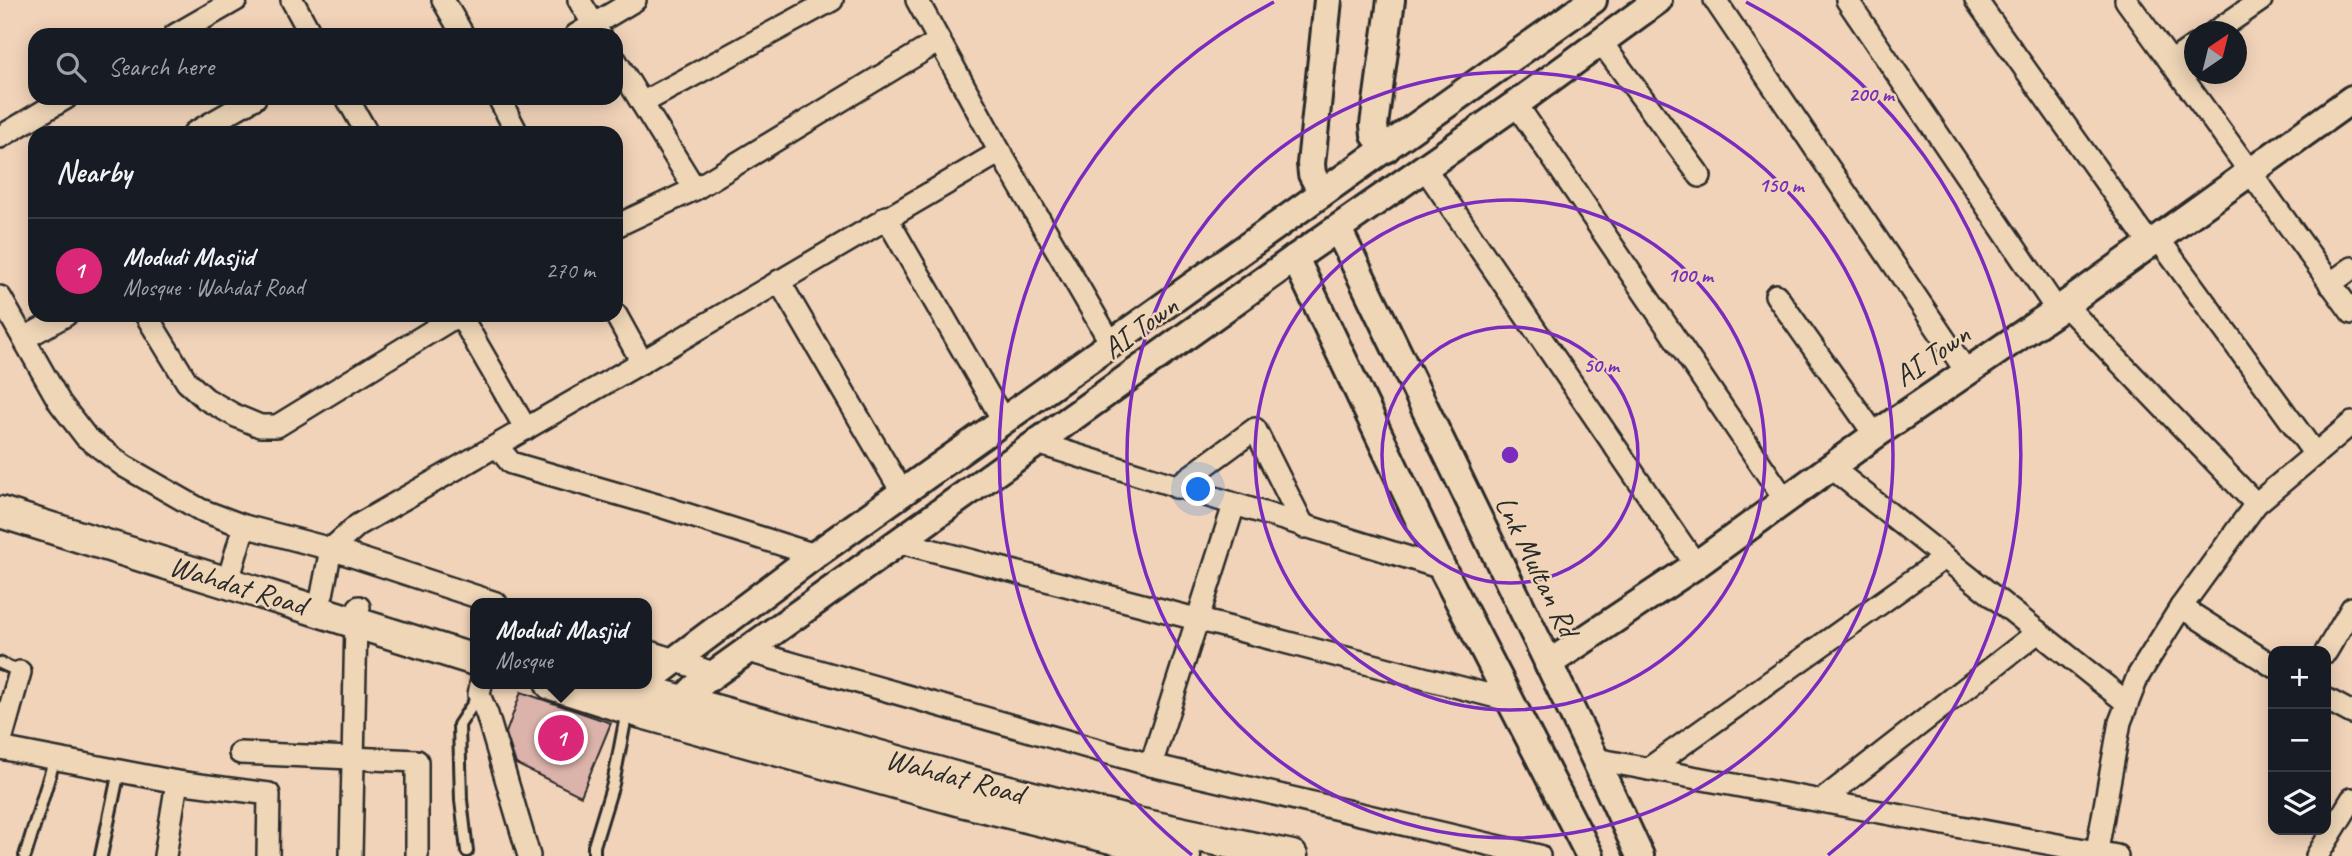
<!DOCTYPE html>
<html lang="en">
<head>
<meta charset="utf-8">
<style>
  :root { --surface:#171b24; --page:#242831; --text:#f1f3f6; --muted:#9ea1a6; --line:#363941; --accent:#db2777 }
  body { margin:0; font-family:Caveat,sans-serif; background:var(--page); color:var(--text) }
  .controls { position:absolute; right:21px; bottom:21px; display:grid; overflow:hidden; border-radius:14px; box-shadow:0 4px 18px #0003 }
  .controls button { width:63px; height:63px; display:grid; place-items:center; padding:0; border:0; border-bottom:2px solid var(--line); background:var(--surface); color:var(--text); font:35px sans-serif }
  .compass { position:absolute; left:2184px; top:21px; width:63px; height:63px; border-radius:50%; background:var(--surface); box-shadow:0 4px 18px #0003; rotate:35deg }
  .you { position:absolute; left:1199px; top:490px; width:24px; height:24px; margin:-18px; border:5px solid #fff; border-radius:50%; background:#1a73e8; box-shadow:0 0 0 10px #1a73e833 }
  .badge { display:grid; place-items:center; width:46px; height:46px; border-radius:50%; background:var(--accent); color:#fff; font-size:23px; font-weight:700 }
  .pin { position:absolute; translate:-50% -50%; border:4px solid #fff; box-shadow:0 2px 7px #0006 }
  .popup { position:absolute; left:470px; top:598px; width:182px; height:91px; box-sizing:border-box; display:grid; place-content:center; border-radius:14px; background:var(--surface); filter:drop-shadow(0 2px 5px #0005); font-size:23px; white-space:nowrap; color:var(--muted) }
  .popup b { font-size:26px; color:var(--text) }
  .popup::after { content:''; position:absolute; left:50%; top:100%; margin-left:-14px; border:14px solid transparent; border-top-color:var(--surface) }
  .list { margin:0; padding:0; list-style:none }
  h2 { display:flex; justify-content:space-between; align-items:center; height:91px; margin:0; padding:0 28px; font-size:30px }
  h2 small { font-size:23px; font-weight:400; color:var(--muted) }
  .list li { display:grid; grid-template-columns:46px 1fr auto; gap:21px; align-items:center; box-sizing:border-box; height:105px; padding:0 28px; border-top:2px solid var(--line) }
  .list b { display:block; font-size:26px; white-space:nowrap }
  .list p { margin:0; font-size:23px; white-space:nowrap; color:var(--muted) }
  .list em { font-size:23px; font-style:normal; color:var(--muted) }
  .icon { flex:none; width:38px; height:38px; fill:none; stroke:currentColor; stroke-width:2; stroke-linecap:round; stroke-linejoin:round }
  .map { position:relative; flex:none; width:2352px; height:856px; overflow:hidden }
  .search { position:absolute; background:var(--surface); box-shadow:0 4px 18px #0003; left:28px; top:28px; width:595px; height:77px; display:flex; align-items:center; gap:18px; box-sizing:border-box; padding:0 24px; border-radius:21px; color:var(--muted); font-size:26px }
  .panel { position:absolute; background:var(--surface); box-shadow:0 4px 18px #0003; left:28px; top:126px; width:595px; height:196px; border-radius:21px }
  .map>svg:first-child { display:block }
  .building { fill:#dcb3ab; stroke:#2b2b2b; stroke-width:2 }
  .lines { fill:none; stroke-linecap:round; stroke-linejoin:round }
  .service-casing { stroke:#2b2b2b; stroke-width:16 }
  .minor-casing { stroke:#2b2b2b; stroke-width:26 }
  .tertiary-casing { stroke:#2b2b2b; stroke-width:32 }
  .secondary-casing { stroke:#2b2b2b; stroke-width:35 }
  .service { stroke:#efd6b7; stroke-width:10 }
  .minor { stroke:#efd6b7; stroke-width:21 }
  .tertiary { stroke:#efd6b7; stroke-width:26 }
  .secondary { stroke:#efd6b7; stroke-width:30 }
  .ring { fill:none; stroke:#7b2cbf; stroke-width:3.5 }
  .labels { text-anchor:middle; stroke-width:5; stroke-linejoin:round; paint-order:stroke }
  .street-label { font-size:30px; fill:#2b2b2b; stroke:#efd6b7 }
  .centre { fill:#7b2cbf; stroke:#efd6b7; stroke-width:3.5 }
  .ring-label { font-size:21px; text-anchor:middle; font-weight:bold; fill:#7b2cbf; stroke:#efd6b7; stroke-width:5; stroke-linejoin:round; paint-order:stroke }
</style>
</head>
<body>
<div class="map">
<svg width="2352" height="856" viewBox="0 0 2352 856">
  <rect width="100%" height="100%" fill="#f1d3b9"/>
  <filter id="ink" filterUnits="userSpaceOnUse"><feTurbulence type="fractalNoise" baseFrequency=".0143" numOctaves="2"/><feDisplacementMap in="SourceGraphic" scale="14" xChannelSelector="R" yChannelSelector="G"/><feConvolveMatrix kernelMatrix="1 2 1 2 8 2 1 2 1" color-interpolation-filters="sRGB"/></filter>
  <g filter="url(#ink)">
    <polygon class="building" points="521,692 611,723 581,796 516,764 506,733"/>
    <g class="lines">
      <g class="service-casing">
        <g id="service">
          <polyline points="0,663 20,672"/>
          <polyline points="467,851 461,800 459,725 479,695"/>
          <polyline points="25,856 55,758"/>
          <polyline points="101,856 119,771"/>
          <polyline points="594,856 594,846 613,784 627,711"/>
        </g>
      </g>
      <g class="minor-casing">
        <g id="minor">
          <polyline points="292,0 311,35"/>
          <polyline points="443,0 463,35"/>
          <polyline points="579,0 600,35"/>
          <polyline points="917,0 1000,152 1111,343"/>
          <polyline points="1715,0 1966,371"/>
          <polyline points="1847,0 2057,310"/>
          <polyline points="1976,0 2149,243"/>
          <polyline points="2126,0 2352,313"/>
          <polyline points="2215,32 2261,0"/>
          <polyline points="175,35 236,0"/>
          <polyline points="576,35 635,0"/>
          <polyline points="1601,42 1700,176"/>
          <polyline points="616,61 695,189"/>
          <polyline points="2171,62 2194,46"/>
          <polyline points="347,98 367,133"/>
          <polyline points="499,98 517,133"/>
          <polyline points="642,103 832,0"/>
          <polyline points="1516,104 1785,500"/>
          <polyline points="194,133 255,98"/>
          <polyline points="0,137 66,98"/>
          <polyline points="1424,167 1696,565"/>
          <polyline points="886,217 1003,420"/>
          <polyline points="616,226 695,189 939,41"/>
          <polyline points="2157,237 2315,454"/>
          <polyline points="779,281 902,492"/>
          <polyline points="2330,284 2352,268"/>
          <polyline points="1776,295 1875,435"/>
          <polyline points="0,297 60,403 86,437 124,466 201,510 244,526 331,549 496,603"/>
          <polyline points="2065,305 2256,504"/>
          <polyline points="146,315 187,382 206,399 236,416 260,426 277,426 458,315"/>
          <polyline points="460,315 526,429"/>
          <polyline points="616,315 642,362"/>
          <polyline points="25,338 66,315"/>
          <polyline points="1037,443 1442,568"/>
          <polyline points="497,446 511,463 660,506 815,555"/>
          <polyline points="1832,468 2126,702"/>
          <polyline points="1176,487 1255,429 1304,527"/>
          <polyline points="900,542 1508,700"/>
          <polyline points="228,581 244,526"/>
          <polyline points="322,595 331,549 358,525 642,362 1000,152"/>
          <polyline points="2181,607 2273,666"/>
          <polyline points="647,651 716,674"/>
          <polyline points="748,651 1151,765 1539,856"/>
          <polyline points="2326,652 2352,608"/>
          <polyline points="481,684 479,695 487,714 529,856"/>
          <polyline points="2326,699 2352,713"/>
          <polyline points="0,744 20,672"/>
          <polyline points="0,748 177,782 269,794 268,856"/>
          <polyline points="240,753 417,761 417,856"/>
          <polyline points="1595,759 2117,856"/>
          <polyline points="1151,765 1234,505"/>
          <polyline points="1648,769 1944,558"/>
          <polyline points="1821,801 2038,632"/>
          <polyline points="165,856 177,782"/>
          <polyline points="351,856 356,622 359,607"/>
          <polyline points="2096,856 2120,722 2138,676 2181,607 2256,504 2352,423"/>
          <polyline points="2317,856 2352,799"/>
        </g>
      </g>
      <g class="tertiary-casing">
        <g id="tertiary">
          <polyline points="1386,149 1375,135 1374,125 1391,0"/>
          <polyline points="1322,193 1312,174 1311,164 1328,0"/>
          <polyline points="1338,229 1595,759 1640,856"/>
          <polyline points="1295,258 1442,568 1590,856"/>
          <polyline points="1548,664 1696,565 1875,435 2065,305 2352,99"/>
          <polyline points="642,711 651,685 658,673 815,555 1593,0"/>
          <polyline points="679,719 689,694 696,687 1295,258 1516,104 1658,0"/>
        </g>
      </g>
      <g class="secondary-casing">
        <g id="secondary">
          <polyline points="0,512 475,660"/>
          <polyline points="551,684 642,713 961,801 1185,856"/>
          <polyline points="622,684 958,778 1127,821 1292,856"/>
        </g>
      </g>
      <use href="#service" class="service"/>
      <use href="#minor" class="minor"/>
      <use href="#tertiary" class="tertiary"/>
      <use href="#secondary" class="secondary"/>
    </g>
  </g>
  <g class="ring">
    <circle cx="1510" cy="455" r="128"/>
    <circle cx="1510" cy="455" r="255"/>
    <circle cx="1510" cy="455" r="383"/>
    <path d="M1192 855A511 511 0 0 1 1274 2M1746 2A511 511 0 0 1 1828 855"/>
  </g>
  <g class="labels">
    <g class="street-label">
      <text transform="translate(1140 327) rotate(-36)" y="10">AI Town</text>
      <text transform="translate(1932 355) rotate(-35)" y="10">AI Town</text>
      <text transform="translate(1537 566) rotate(64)" y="10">Lnk Multan Rd</text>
      <text transform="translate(238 585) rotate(17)" y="10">Wahdat Road</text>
      <text transform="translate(955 776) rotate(15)" y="10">Wahdat Road</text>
    </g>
  </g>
  <circle cx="1510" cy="455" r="10" class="centre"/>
  <g class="ring-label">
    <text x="1871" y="101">200 m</text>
    <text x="1781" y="192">150 m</text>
    <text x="1690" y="282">100 m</text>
    <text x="1601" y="372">50 m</text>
  </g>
</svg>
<div class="controls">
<button>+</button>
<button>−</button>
<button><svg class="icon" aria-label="layers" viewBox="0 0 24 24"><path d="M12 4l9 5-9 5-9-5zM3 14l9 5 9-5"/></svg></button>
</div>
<svg class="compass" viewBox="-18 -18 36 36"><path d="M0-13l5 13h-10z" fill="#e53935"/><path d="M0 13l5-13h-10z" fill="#9ea1a6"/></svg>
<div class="you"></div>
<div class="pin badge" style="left:561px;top:738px">1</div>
<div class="popup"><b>Modudi Masjid</b>Mosque</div>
<div class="search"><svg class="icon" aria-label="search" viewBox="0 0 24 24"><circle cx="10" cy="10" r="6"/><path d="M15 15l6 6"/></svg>Search here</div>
<section class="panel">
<h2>Nearby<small></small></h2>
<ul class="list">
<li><span class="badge">1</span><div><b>Modudi Masjid</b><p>Mosque · Wahdat Road</p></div><em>270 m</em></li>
</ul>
</section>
</div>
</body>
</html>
